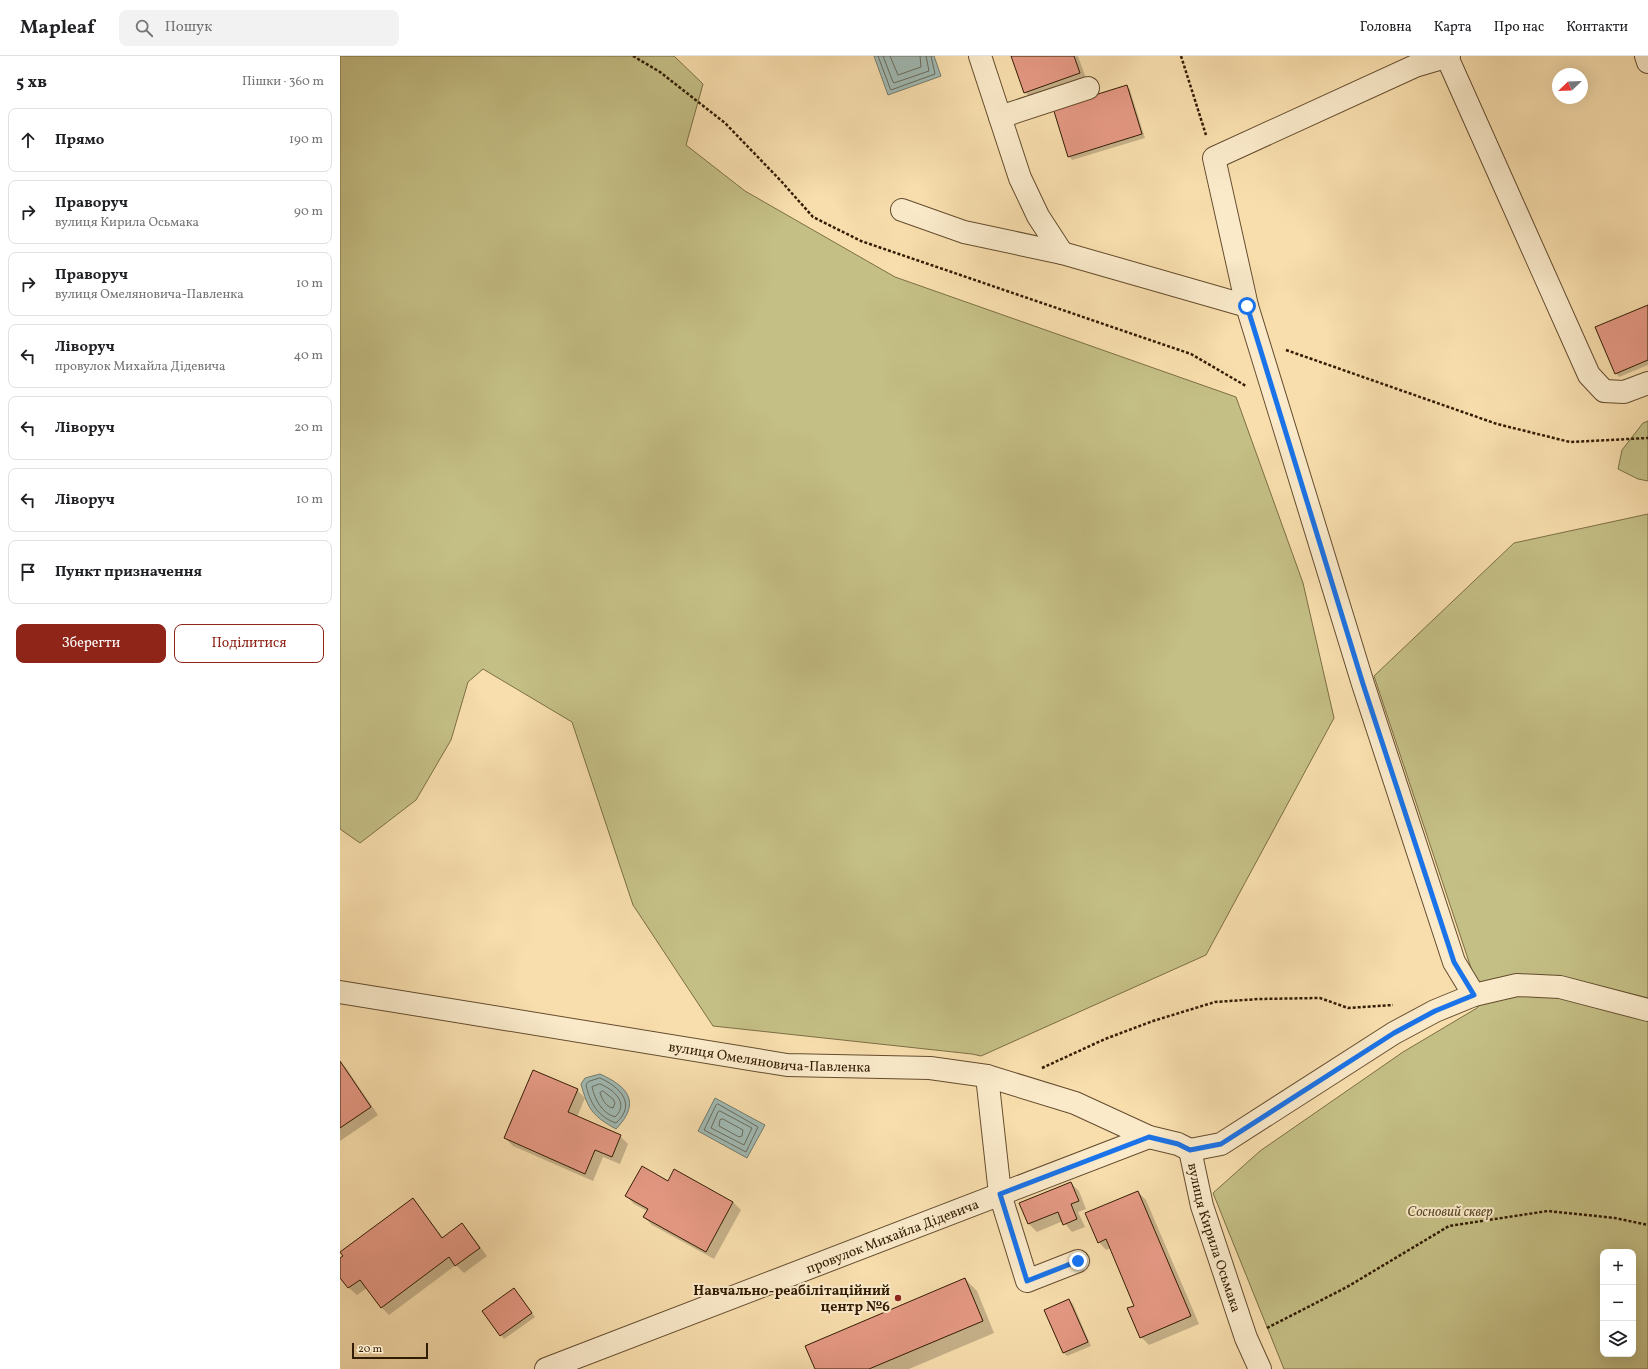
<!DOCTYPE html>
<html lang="uk">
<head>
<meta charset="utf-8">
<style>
  :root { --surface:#fff; --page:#f2f2f2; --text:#202124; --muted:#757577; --line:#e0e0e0; --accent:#8f2418 }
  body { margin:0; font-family:Vollkorn,serif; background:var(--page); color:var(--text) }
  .controls { position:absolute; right:12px; bottom:12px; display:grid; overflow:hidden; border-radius:8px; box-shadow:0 4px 16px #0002 }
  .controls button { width:36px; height:36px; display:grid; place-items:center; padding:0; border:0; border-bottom:1px solid var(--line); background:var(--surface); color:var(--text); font:20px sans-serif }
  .compass { position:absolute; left:1212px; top:12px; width:36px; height:36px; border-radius:50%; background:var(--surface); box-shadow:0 4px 16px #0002; rotate:247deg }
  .scale { position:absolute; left:12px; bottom:10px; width:76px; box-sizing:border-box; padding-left:4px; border:2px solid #331c04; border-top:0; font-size:11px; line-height:14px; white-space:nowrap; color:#331c04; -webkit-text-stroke:3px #faeaca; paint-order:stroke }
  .stop { position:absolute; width:12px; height:12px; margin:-9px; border:3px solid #1a73e8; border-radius:50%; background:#fff }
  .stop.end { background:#1a73e8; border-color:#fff; box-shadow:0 1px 4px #0008 }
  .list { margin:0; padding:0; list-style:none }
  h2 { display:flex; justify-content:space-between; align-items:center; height:52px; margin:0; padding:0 16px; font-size:17px }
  h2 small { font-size:13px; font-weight:400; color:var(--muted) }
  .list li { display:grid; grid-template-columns:26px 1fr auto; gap:12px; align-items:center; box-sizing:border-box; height:64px; margin:0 8px 8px; padding:0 8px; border:1px solid var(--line); border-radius:8px }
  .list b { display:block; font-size:15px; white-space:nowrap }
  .list p { margin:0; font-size:13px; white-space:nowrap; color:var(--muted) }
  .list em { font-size:13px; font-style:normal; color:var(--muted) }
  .actions { display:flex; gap:8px; padding:12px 16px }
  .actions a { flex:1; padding:9px 0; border:1px solid var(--accent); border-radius:8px; text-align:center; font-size:14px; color:var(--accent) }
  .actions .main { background:var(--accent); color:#fff }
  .icon { flex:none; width:22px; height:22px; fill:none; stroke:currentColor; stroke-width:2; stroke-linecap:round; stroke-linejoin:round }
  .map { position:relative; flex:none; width:1308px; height:1313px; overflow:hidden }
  header { display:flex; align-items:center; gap:24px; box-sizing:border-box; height:56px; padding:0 20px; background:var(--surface); border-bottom:1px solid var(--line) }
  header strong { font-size:19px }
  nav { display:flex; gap:22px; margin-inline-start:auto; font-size:14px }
  .search { width:280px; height:36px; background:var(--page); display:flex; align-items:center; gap:10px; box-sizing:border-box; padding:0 14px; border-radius:8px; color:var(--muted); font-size:15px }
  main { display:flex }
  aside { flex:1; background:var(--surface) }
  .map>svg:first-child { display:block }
  .green { fill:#c4bf85; stroke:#7c6e44; fill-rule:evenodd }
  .water { fill:#a0bab4; stroke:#747b6e }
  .shadow { fill:#0003 }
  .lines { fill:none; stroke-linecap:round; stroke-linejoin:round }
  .shore { stroke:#6a6b5c; stroke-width:1 }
  .building { fill:#e59984; stroke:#331c04 }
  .minor-casing { stroke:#644c2e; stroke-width:24 }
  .path { stroke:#331c04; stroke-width:2.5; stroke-dasharray:3 2; stroke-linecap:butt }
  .minor { stroke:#faeaca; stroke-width:22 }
  .route { stroke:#1a73e8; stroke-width:5 }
  .poi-dot { fill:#8f2418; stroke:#faeaca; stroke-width:1.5 }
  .labels { text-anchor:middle; stroke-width:4; stroke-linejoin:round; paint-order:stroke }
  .street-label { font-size:14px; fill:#331c04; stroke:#faeaca }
  .park-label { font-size:14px; font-style:italic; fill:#5e4d2b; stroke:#faeaca }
  .poi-label { font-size:14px; font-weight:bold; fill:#331c04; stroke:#faeaca; text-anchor:end }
</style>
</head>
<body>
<header>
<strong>Mapleaf</strong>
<div class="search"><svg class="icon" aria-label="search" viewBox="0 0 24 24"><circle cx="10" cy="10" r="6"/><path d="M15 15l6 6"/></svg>Пошук</div>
<nav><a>Головна</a><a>Карта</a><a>Про нас</a><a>Контакти</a></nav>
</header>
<main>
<aside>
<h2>5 хв<small>Пішки · 360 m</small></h2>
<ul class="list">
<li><svg class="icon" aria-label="ahead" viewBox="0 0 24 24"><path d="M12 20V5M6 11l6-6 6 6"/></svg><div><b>Прямо</b></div><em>190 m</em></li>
<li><svg class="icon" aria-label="right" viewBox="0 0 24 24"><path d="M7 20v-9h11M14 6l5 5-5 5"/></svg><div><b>Праворуч</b><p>вулиця Кирила Осьмака</p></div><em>90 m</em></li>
<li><svg class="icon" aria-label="right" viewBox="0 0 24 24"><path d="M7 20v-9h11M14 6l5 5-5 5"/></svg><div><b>Праворуч</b><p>вулиця Омеляновича-Павленка</p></div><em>10 m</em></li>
<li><svg class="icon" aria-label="left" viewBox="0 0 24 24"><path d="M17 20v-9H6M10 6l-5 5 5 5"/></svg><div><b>Ліворуч</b><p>провулок Михайла Дідевича</p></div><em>40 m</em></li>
<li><svg class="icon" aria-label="left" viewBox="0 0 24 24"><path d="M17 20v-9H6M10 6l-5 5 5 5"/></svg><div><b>Ліворуч</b></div><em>20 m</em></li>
<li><svg class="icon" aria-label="left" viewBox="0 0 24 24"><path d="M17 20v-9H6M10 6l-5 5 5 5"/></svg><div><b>Ліворуч</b></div><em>10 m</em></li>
<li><svg class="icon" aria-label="arrive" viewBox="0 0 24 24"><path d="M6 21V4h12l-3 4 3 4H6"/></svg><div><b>Пункт призначення</b></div></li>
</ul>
<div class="actions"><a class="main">Зберегти</a><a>Поділитися</a></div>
</aside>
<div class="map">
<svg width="1308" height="1313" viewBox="0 0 1308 1313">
  <rect width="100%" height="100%" fill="#f8dead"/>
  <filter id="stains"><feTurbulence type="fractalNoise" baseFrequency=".005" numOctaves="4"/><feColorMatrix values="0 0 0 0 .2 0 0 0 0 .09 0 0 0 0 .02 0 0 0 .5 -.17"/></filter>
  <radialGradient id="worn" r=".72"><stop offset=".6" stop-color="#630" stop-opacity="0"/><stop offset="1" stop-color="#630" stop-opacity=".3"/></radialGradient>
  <g class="green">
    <polygon points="0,0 334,0 363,28 346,89 405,135 555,221 896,341 963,527 994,662 866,899 641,1000 632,998 373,970 293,849 232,666 143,613 128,626 111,684 76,744 20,787 0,773"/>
    <polygon points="1308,365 1308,425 1298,423 1278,413 1282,394 1303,367"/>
    <path d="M 1308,458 L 1308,1313 L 944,1313 L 873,1137 L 920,1095 L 1063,996 L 1137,952 L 1142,945 L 1034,620 L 1174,487 ZM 1263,1196 L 1293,1196 L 1293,1298 L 1263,1298 Z"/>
  </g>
  <g class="water">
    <polygon points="534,0 594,0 601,20 548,39"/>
    <path d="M 260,1018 C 289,1031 301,1047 276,1073 C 253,1060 248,1054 241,1028 L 245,1022 Z"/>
    <polygon points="375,1042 425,1069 407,1102 358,1075"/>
  </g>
  <g class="shadow">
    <polygon points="672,0 738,0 747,25 693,44 685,36"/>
    <polygon points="787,30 790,34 805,82 732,104 729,100"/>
    <polygon points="1308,250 1308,309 1279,321 1276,317"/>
    <polygon points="0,1006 6,1012 38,1059 0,1085"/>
    <polygon points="237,1034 245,1042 237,1061 280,1080 288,1088 280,1108 263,1101 253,1125 173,1090 165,1082"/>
    <polygon points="328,1126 393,1146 401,1154 374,1203 312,1169 304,1161 307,1155 294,1148 286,1140"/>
    <polygon points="731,1127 739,1135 746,1153 738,1156 745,1171 732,1176 723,1165 697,1176 689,1168 680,1148"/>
    <polygon points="798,1136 806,1144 859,1268 809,1289 801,1281 795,1250 771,1192 766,1194 759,1186"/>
    <polygon points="73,1143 80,1151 103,1182 121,1169 129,1176 147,1200 124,1217 116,1209 49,1259 41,1251 27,1232 17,1239 9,1232 0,1220 0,1203"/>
    <polygon points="625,1223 637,1235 654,1277 569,1313 476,1313"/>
    <polygon points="174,1233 195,1261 164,1283 161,1279"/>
    <polygon points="729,1244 733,1248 751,1290 727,1300 723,1296"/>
  </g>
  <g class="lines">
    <g class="shore">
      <polyline points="538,0 550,32 551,34 595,18 591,0"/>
      <polyline points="543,0 553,26 554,27 589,15 586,0"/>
      <polyline points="550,0 558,19 581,11 580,0"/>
      <path d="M 260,1022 C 280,1031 297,1048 276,1067 C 258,1061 250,1047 246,1029 L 248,1026 Z"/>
      <path d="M 260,1028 C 273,1033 290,1047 275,1061 C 262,1057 255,1044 252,1031 Z"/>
      <path d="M 263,1035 L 273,1043 L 275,1047 L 273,1052 C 266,1051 262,1043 260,1037 Z"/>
      <polygon points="378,1048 418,1071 406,1096 364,1074 376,1049"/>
      <polygon points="380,1055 412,1072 404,1089 371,1072 378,1056"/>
      <polygon points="383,1063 403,1074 402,1080 399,1081 379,1070 380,1064"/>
    </g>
  </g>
  <g class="building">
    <polygon points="671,0 734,0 740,17 684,37"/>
    <polygon points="787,29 802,78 728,101 713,52"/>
    <polygon points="1308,249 1308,304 1275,318 1255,271"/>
    <polygon points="0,1005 31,1051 0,1072"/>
    <polygon points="193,1014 238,1033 228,1056 281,1079 272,1101 255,1094 245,1118 164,1082"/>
    <polygon points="302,1110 328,1125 334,1113 393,1146 366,1196 303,1161 308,1153 285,1140"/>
    <polygon points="731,1126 739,1145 731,1148 737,1163 723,1169 718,1156 688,1168 679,1147"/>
    <polygon points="798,1135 851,1260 800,1282 787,1252 794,1250 766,1183 758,1187 745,1157"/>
    <polygon points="73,1142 102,1182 122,1167 140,1192 115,1210 109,1201 41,1252 20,1224 8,1232 0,1222 0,1202 3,1200 0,1196"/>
    <polygon points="625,1222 643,1265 529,1313 475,1313 465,1290"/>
    <polygon points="174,1232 192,1257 160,1280 142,1255"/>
    <polygon points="729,1243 748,1286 723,1297 704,1254"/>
  </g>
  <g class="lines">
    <g class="minor-casing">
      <g id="minor">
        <polyline points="640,0 680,122 698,160 722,197"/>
        <polyline points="1109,0 1075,10 874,102 907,250 1023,628 1114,906 1134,939"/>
        <polyline points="1306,0 1308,6"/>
        <polyline points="1107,1 1249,319 1264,335 1284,336 1308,327"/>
        <polyline points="660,61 748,32"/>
        <polyline points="562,154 624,176 722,197 907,250"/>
        <path id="s1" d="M 0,936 L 447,1009 L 590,1012 L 647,1020 L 735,1047 L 809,1081 L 838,1088 L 850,1094"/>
        <polyline points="647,1020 660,1138 687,1225 738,1205"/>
        <polyline points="850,1094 881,1088 1054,977 1095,955 1134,939 1177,929 1220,931 1308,954"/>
        <path id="s2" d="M 850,1094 L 862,1150 L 906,1282 L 920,1313"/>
        <path id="s3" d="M 206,1313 L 809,1081"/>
      </g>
    </g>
    <g class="path">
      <polyline points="293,0 320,16 385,67 441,125 473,161 521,185 851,298 906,330"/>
      <polyline points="841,0 866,79"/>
      <polyline points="946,294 1157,368 1230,386 1308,382"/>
      <polyline points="702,1012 765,983 813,965 875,946 919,943 980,942 1008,952 1053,949"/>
      <polyline points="927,1272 1007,1231 1109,1170 1208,1155 1275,1162 1308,1169"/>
    </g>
    <use href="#minor" class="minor"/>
  </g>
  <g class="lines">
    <polyline class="route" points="738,1205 687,1225 660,1138 809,1081 838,1088 850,1094 881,1088 1054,977 1095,955 1134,939 1114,906 1023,628 907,250"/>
  </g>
  <circle class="poi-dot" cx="558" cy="1242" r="4"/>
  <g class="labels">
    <g class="street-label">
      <text dy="5" stroke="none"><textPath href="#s1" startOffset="435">вулиця Омеляновича-Павленка</textPath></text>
      <text dy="5" stroke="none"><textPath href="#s3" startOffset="371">провулок Михайла Дідевича</textPath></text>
      <text dy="5" stroke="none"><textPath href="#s2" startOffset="91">вулиця Кирила Осьмака</textPath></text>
    </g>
    <g class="park-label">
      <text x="1110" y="1160">Сосновий сквер</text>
    </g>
    <g class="poi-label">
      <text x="550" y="1239">Навчально-реабілітаційний<tspan x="550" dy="16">центр №6</tspan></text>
    </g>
  </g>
  <rect width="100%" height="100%" filter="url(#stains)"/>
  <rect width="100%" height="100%" fill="url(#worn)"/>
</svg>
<div class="controls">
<button>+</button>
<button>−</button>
<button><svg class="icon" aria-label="layers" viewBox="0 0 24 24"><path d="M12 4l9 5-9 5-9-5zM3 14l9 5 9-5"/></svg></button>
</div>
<svg class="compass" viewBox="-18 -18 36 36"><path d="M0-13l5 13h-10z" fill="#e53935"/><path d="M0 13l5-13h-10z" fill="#757577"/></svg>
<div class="scale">20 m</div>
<div class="stop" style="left:907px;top:250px"></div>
<div class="stop end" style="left:738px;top:1205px"></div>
</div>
</main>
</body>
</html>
